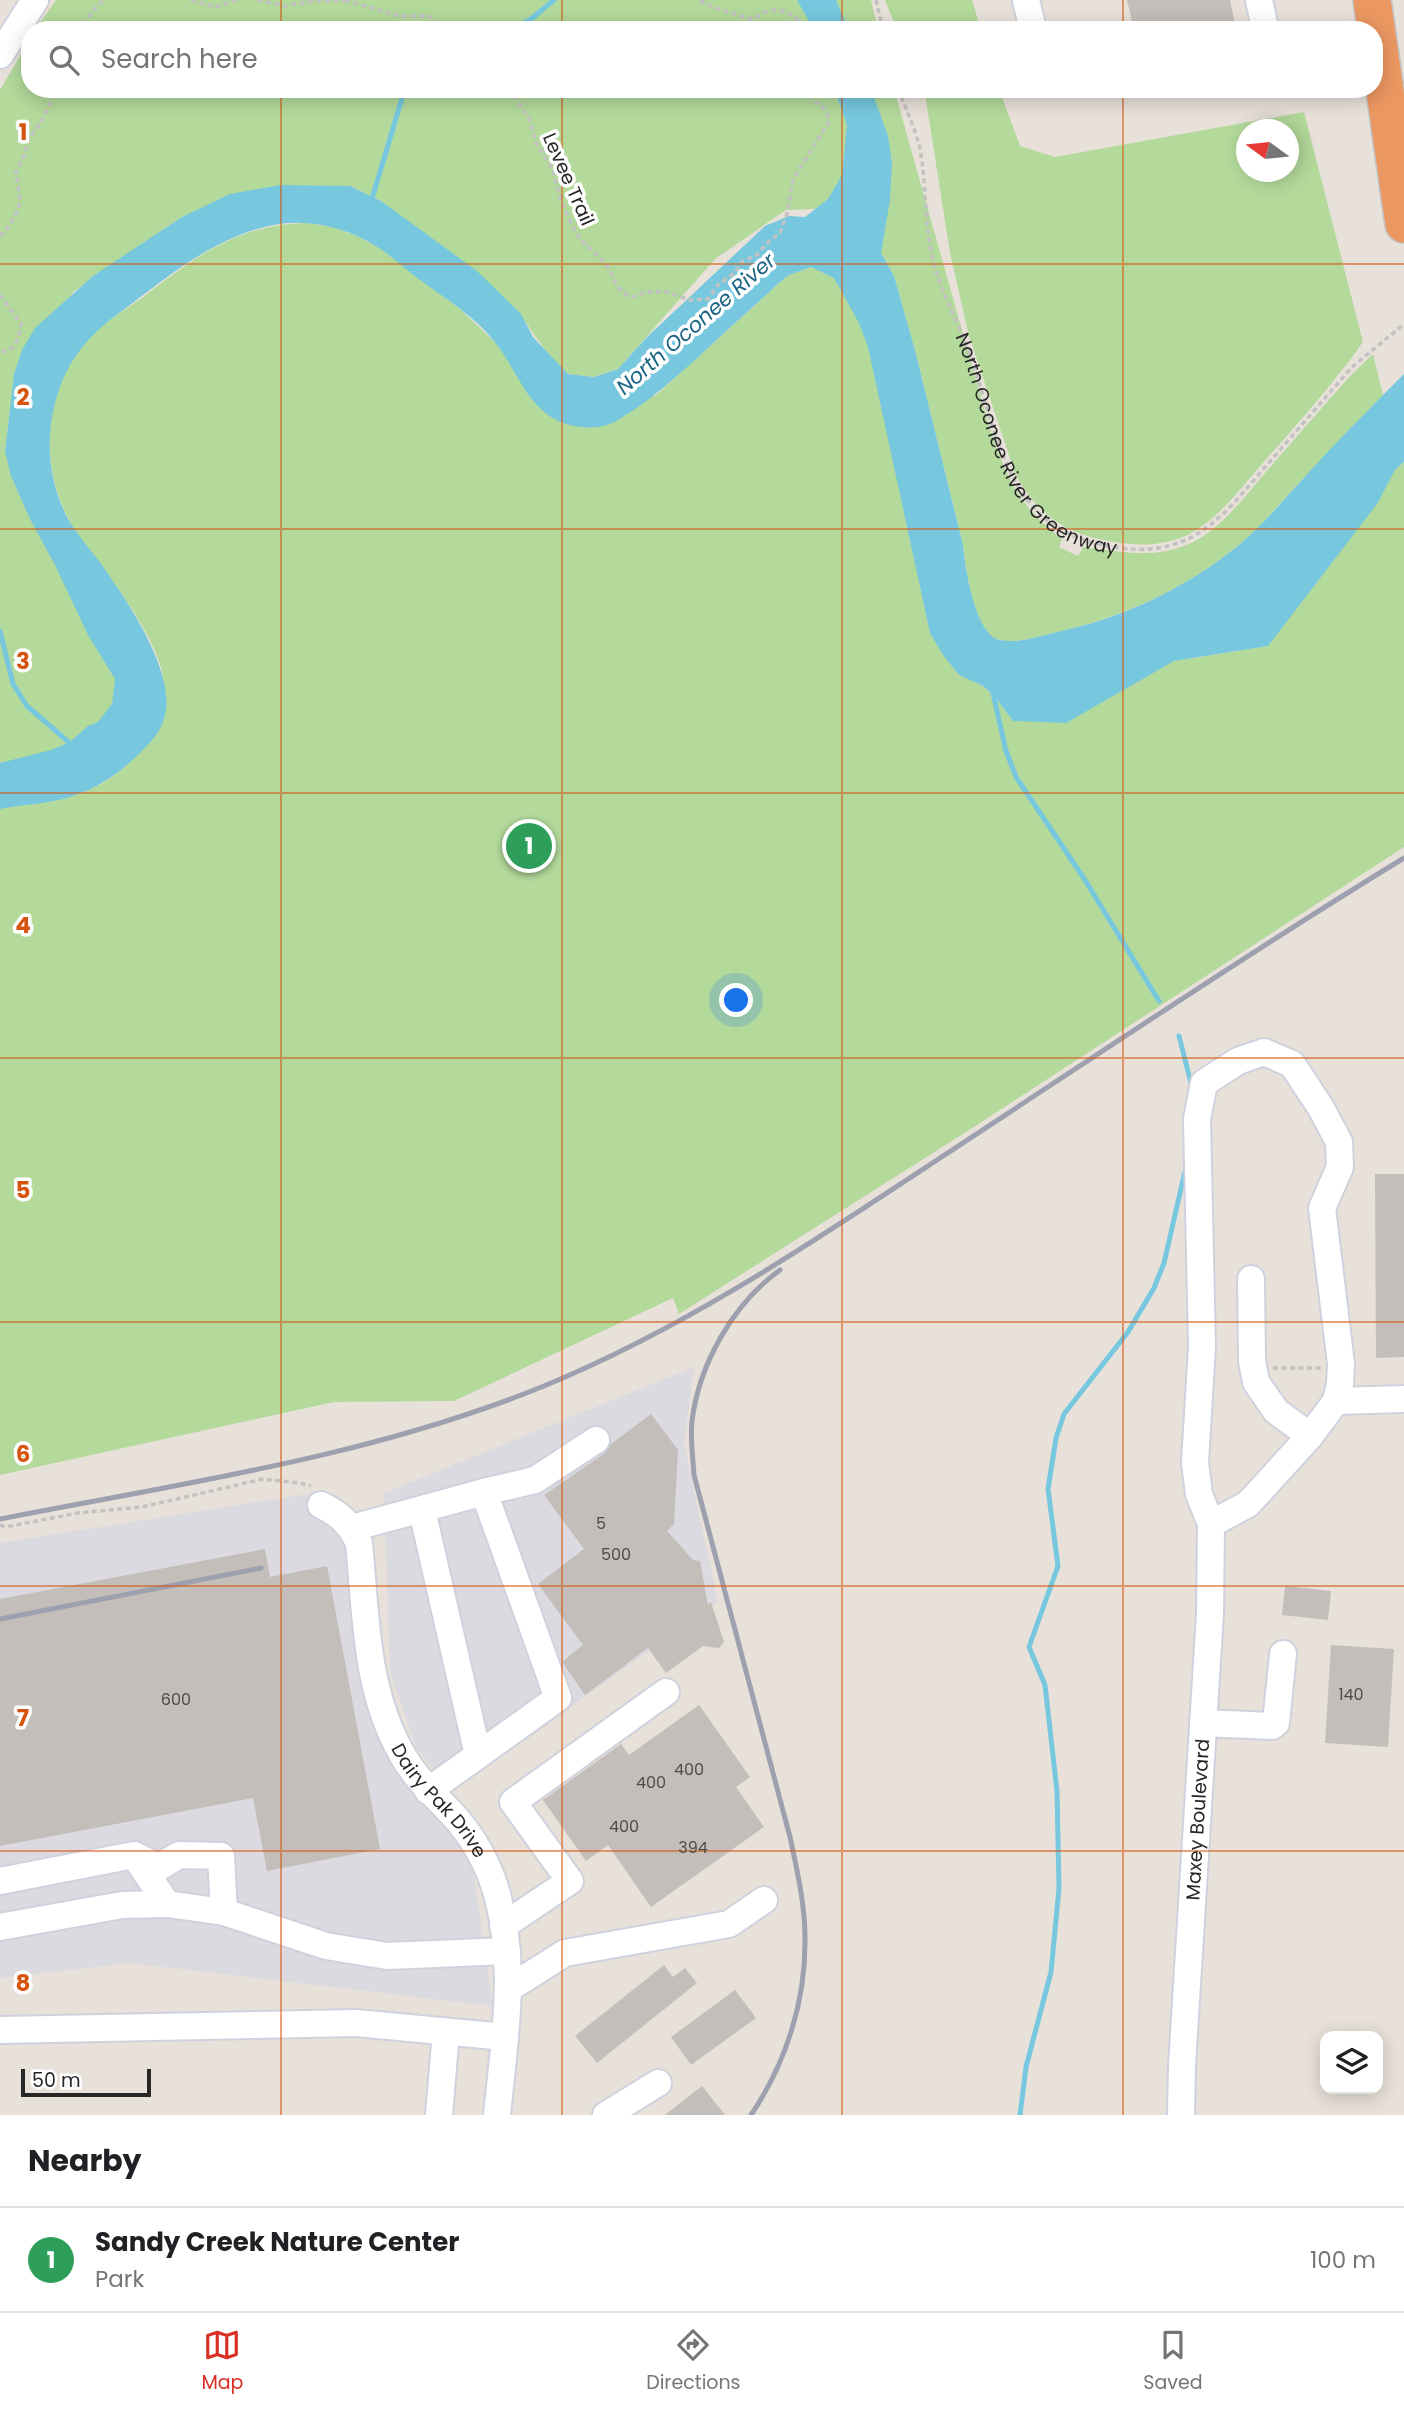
<!DOCTYPE html>
<html lang="en">
<head>
<meta charset="utf-8">
<style>
  :root { --surface:#fff; --page:#f6f6f6; --text:#202124; --muted:#757577; --line:#e0e0e0; --accent:#d93025 }
  body { margin:0; font-family:Poppins,sans-serif; background:var(--page); color:var(--text) }
  .controls { position:absolute; right:21px; bottom:21px; display:grid; overflow:hidden; border-radius:14px; box-shadow:0 4px 18px #0003 }
  .controls button { width:63px; height:63px; display:grid; place-items:center; padding:0; border:0; border-bottom:2px solid var(--line); background:var(--surface); color:var(--text); font:35px sans-serif }
  .compass { position:absolute; left:1236px; top:119px; width:63px; height:63px; border-radius:50%; background:var(--surface); box-shadow:0 4px 18px #0003; rotate:285deg }
  .scale { position:absolute; left:21px; bottom:18px; width:130px; box-sizing:border-box; padding-left:7px; border:4px solid #262626; border-top:0; font-size:19px; line-height:24px; white-space:nowrap; color:#262626; -webkit-text-stroke:5px #fff; paint-order:stroke }
  .you { position:absolute; left:737px; top:1001px; width:24px; height:24px; margin:-18px; border:5px solid #fff; border-radius:50%; background:#1a73e8; box-shadow:0 0 0 10px #1a73e833 }
  .badge { display:grid; place-items:center; width:46px; height:46px; border-radius:50%; background:var(--accent); color:#fff; font-size:23px; font-weight:700 }
  .pin { position:absolute; translate:-50% -50%; border:4px solid #fff; box-shadow:0 2px 7px #0006 }
  .list { margin:0; padding:0; list-style:none }
  h2 { display:flex; justify-content:space-between; align-items:center; height:91px; margin:0; padding:0 28px; font-size:30px }
  h2 small { font-size:23px; font-weight:400; color:var(--muted) }
  .list li { display:grid; grid-template-columns:46px 1fr auto; gap:21px; align-items:center; box-sizing:border-box; height:105px; padding:0 28px; border-top:2px solid var(--line) }
  .list b { display:block; font-size:26px; white-space:nowrap }
  .list p { margin:0; font-size:23px; white-space:nowrap; color:var(--muted) }
  .list em { font-size:23px; font-style:normal; color:var(--muted) }
  .icon { flex:none; width:38px; height:38px; fill:none; stroke:currentColor; stroke-width:2; stroke-linecap:round; stroke-linejoin:round }
  .map { position:relative; flex:none; width:1404px; height:2115px; overflow:hidden }
  .search { position:absolute; background:var(--surface); box-shadow:0 4px 18px #0003; left:21px; right:21px; top:21px; height:77px; display:flex; align-items:center; gap:18px; box-sizing:border-box; padding:0 24px; border-radius:28px; color:var(--muted); font-size:26px }
  .sheet { height:196px; background:var(--surface) }
  nav { display:flex; justify-content:space-around; align-items:center; box-sizing:border-box; height:98px; border-top:2px solid var(--line); background:var(--surface); font-size:19px; color:var(--muted) }
  nav a { display:grid; justify-items:center; gap:4px }
  nav .on { color:var(--accent) }
  .map>svg:first-child { display:block }
  .industrial { fill:#dbdae0 }
  .green { fill:#b3d99b; fill-rule:evenodd }
  .water { fill:#77c8df }
  .lines { fill:none; stroke-linecap:round; stroke-linejoin:round }
  .stream { stroke:#77c8df; stroke-width:5 }
  .building { fill:#c3beb9 }
  .minor-casing { stroke:#cfd2de; stroke-width:30 }
  .highway-casing { stroke:#c2c2c2; stroke-width:40 }
  .path { stroke:#c2c2c2; stroke-width:3.5; stroke-dasharray:5 3.5; stroke-linecap:butt }
  .minor { stroke:#fff; stroke-width:26 }
  .highway { stroke:#eb9761; stroke-width:37 }
  .rail { stroke:#9da0af; stroke-width:5 }
  .grid { fill:none; stroke:#d5540f; stroke-width:2; stroke-opacity:0.55 }
  .labels { text-anchor:middle; stroke-width:7; stroke-linejoin:round; paint-order:stroke }
  .number-label { font-size:16px; fill:#4d4c4b }
  .street-label { font-size:19px; fill:#262626; stroke:#fff }
  .water-label { font-size:21px; font-style:italic; fill:#1c6585; stroke:#fff }
  .grid-label { font-size:23px; text-anchor:middle; font-weight:bold; fill:#d5540f; stroke:#fff; stroke-width:7; stroke-linejoin:round; paint-order:stroke }
</style>
</head>
<body>
<div class="map">
<svg width="1404" height="2115" viewBox="0 0 1404 2115">
  <rect width="100%" height="100%" fill="#e8e1d9"/>
  <g class="industrial">
    <polygon points="694,1367 684,1444 718,1602 451,1792 416,1747 390,1672 384,1493"/>
    <polygon points="307,1494 356,1553 371,1729 472,1862 493,2006 130,1963 0,1978 0,1543"/>
  </g>
  <g class="green">
    <polygon points="56,0 871,0 878,30 35,30"/>
    <polygon points="885,0 972,0 981,30 897,30"/>
    <path d="M 30,39 L 30,89 L 894,89 L 989,426 C 1007,478 1017,504 1062,539 L 1059,547 L 1078,556 L 1083,547 C 1116,551 1151,559 1184,546 C 1220,533 1246,494 1271,466 C 1298,435 1325,404 1353,373 L 1373,354 L 1383,395 C 1355,425 1326,454 1298,484 C 1277,506 1259,529 1235,548 C 1183,590 1122,617 1058,632 C 1040,636 1019,644 1000,640 C 975,636 965,567 963,545 L 915,350 L 894,276 L 881,253 L 865,207 L 786,210 L 715,259 L 618,369 L 594,377 L 568,374 L 550,357 L 526,323 L 381,201 L 350,186 L 269,188 L 182,217 L 73,292 L 11,400 L 7,433 L 114,650 L 138,726 L 117,758 L 15,760 L 0,763 L 0,90 Z"/>
    <path d="M 922,89 L 999,89 L 1020,146 L 1055,157 L 1304,112 L 1363,342 C 1334,383 1301,420 1268,457 C 1244,484 1220,518 1188,535 C 1159,548 1129,546 1099,539 C 1060,531 1033,508 1015,473 L 969,336 L 950,253 L 926,100 ZM 1246,130 L 1288,130 L 1288,172 L 1246,172 Z"/>
    <path d="M 307,223 L 333,227 L 357,236 L 380,248 L 459,308 L 497,344 L 538,405 L 655,396 L 787,276 L 811,267 L 844,241 L 897,418 L 897,475 L 930,633 L 959,675 L 983,686 L 995,697 L 1013,721 L 1138,681 L 1174,661 L 1268,646 L 1395,470 L 1404,462 L 1404,847 L 977,1125 L 679,1314 L 673,1298 L 454,1401 L 334,1402 L 0,1475 L 0,801 C 6,802 14,805 21,805 C 33,804 87,791 97,786 C 111,779 125,768 135,757 C 144,748 148,730 152,719 C 161,697 167,688 160,664 C 146,622 107,574 81,539 C 40,484 39,402 81,347 C 98,324 125,311 147,294 C 198,255 240,224 307,223 Z"/>
  </g>
  <g class="water">
    <polygon points="797,0 836,0 849,30 814,30"/>
    <path d="M 834,89 L 871,89 L 888,136 L 892,163 L 890,200 L 881,253 L 894,276 L 915,350 L 963,545 C 965,567 975,635 1000,640 C 1018,644 1040,636 1057,632 C 1122,618 1182,590 1234,549 C 1259,529 1279,505 1301,481 C 1334,444 1369,409 1404,374 L 1404,462 L 1395,470 L 1377,504 L 1268,646 L 1174,661 L 1066,723 L 1013,721 L 995,697 L 983,686 L 959,675 L 943,655 L 930,633 L 868,347 L 859,323 L 834,278 L 811,267 L 787,276 C 755,305 724,333 693,362 C 672,380 653,398 629,413 C 623,416 617,422 610,424 C 587,432 558,426 541,409 C 522,392 511,361 494,341 C 474,316 446,299 420,280 C 406,270 393,257 379,248 C 350,229 313,219 279,224 C 217,234 166,278 118,314 C 86,337 65,364 55,403 C 45,441 49,483 68,519 C 77,534 88,547 99,561 C 124,596 176,670 165,715 C 162,730 152,741 141,752 C 122,771 99,788 73,796 C 50,804 24,804 0,809 L 0,763 L 51,750 L 70,742 L 88,726 L 98,722 L 112,704 L 115,679 L 88,635 L 55,565 L 30,519 L 11,476 L 5,451 L 14,374 L 22,350 L 35,328 L 93,276 L 182,217 L 230,194 L 280,185 L 350,186 L 381,201 L 477,271 L 521,314 L 533,337 L 568,374 L 594,377 L 618,369 L 645,339 L 765,226 L 789,216 L 805,217 L 828,199 L 842,175 L 847,125 Z"/>
  </g>
  <g class="lines">
    <g class="stream">
      <polyline points="513,30 531,19 554,0"/>
      <polyline points="371,202 403,95 412,89"/>
      <polyline points="0,631 13,684 27,706 72,745"/>
      <polyline points="993,693 1006,751 1016,777 1085,880 1159,1001"/>
      <polyline points="1179,1036 1192,1087"/>
      <polyline points="1020,2115 1026,2067 1051,1972 1059,1888 1057,1791 1045,1685 1029,1647 1058,1566 1048,1489 1056,1438 1064,1414 1128,1332 1154,1288 1164,1263 1186,1167"/>
    </g>
  </g>
  <g class="building">
    <polygon points="1127,0 1230,0 1236,30 1134,30"/>
    <polygon points="1375,1174 1404,1174 1404,1357 1376,1358"/>
    <polygon points="651,1414 678,1450 674,1524 667,1531 693,1560 700,1561 708,1605 711,1602 724,1642 719,1648 703,1646 666,1673 648,1648 585,1695 562,1662 583,1645 538,1584 584,1549 544,1495 605,1453 611,1444"/>
    <polygon points="265,1549 270,1577 327,1566 380,1849 267,1871 253,1798 0,1846 0,1599"/>
    <polygon points="1285,1586 1331,1591 1328,1620 1282,1615"/>
    <polygon points="1331,1645 1394,1649 1388,1747 1325,1743"/>
    <polygon points="699,1705 750,1777 736,1787 764,1827 651,1907 608,1845 586,1861 543,1800 621,1744 629,1755"/>
    <polygon points="664,1965 673,1977 685,1968 697,1983 597,2063 575,2036"/>
    <polygon points="735,1990 756,2018 691,2065 671,2037"/>
    <polygon points="702,2086 725,2115 665,2115"/>
  </g>
  <g class="lines">
    <g class="minor-casing">
      <g id="minor">
        <polyline points="1026,0 1033,30"/>
        <polyline points="1259,0 1265,28"/>
        <polyline points="0,55 35,0"/>
        <polyline points="1251,1279 1252,1361 1256,1382 1276,1411 1310,1436"/>
        <polyline points="1336,1401 1404,1399"/>
        <polyline points="484,1492 535,1480 596,1440"/>
        <path id="s2" d="M 321,1505 C 340,1514 350,1524 359,1543 C 366,1614 365,1690 402,1754 C 417,1782 441,1800 460,1823 C 478,1845 491,1871 498,1898 C 517,1969 504,2043 497,2115"/>
        <polyline points="422,1510 478,1755"/>
        <polyline points="352,1528 484,1492 558,1698 428,1791"/>
        <polyline points="1203,1723 1272,1726 1276,1723 1283,1654"/>
        <polyline points="134,1855 159,1867 179,1855 221,1856 224,1912"/>
        <polyline points="0,1881 134,1855 167,1904"/>
        <polyline points="503,1926 570,1881 513,1802 666,1692"/>
        <polyline points="0,1927 122,1905 167,1904 224,1912 326,1946 387,1956 507,1951"/>
        <polyline points="508,1989 565,1953 729,1924 764,1900"/>
        <polyline points="0,2030 356,2023 505,2037"/>
        <polyline points="439,2115 446,2032"/>
        <polyline points="606,2115 658,2083"/>
        <path id="s3" d="M 1181,2115 L 1182,2065 L 1210,1614 L 1211,1524 L 1199,1494 L 1195,1463 L 1202,1346 L 1197,1119 L 1204,1083 L 1238,1061 L 1264,1052 L 1292,1064 L 1321,1108 L 1339,1142 L 1340,1167 L 1322,1208 L 1341,1364 L 1340,1384 L 1336,1401 L 1310,1436 L 1248,1504 L 1211,1524"/>
      </g>
    </g>
    <g class="highway-casing">
      <polyline id="highway" points="1372,0 1404,224"/>
    </g>
    <g class="path">
      <polyline points="191,0 215,7 237,0"/>
      <polyline points="258,0 284,6 315,1 345,1"/>
      <polyline points="345,0 399,16 429,16 443,30"/>
      <path d="M 700,0 C 715,10 732,12 749,19 C 756,18 759,15 765,12 C 782,5 798,17 807,30"/>
      <polyline points="876,0 883,30"/>
      <path d="M 77,30 C 88,20 93,9 104,0"/>
      <path d="M 509,89 L 529,118 L 536,143 L 552,168 L 560,197 L 572,226 L 582,241 L 607,265 L 617,286 L 625,294 L 632,297 L 646,292 L 663,291 L 690,300 L 708,299 L 718,285 L 735,272 L 743,261 L 757,255 L 767,243 L 780,233 L 787,214 L 793,179 L 829,122 C 827,104 812,102 802,89"/>
      <path id="s1" d="M 898,89 C 906,109 915,128 920,149 C 927,186 924,224 933,260 C 941,293 959,323 970,355 C 1001,444 1008,536 1121,548 C 1171,554 1200,538 1234,503 L 1352,367 L 1404,324"/>
      <polyline points="0,236 7,229 18,210 20,200 16,172 25,154 27,141 40,124 51,102 53,89"/>
      <path d="M 0,295 L 21,324 C 19,337 16,351 0,352"/>
      <polyline points="1273,1368 1321,1368"/>
      <polyline points="0,1525 6,1527 78,1513 142,1507 263,1479 300,1483 311,1486"/>
    </g>
    <use href="#minor" class="minor"/>
    <use href="#highway" class="highway"/>
    <g class="rail">
      <path d="M 0,1519 C 183,1483 370,1457 544,1386 C 685,1328 813,1242 940,1158 C 1094,1057 1247,954 1404,858"/>
      <polyline points="0,1619 261,1568"/>
      <path d="M 751,2115 C 786,2063 806,2001 805,1938 C 805,1904 797,1870 790,1837 L 694,1475 C 693,1458 690,1438 692,1421 C 699,1364 733,1304 780,1270"/>
    </g>
  </g>
  <path class="grid" d="M 281,0 L 281,30M 562,0 L 562,30M 842,0 L 842,30M 1123,0 L 1123,30M 281,89 L 281,2115M 562,89 L 562,2115M 842,89 L 842,2115M 1123,89 L 1123,2115M 0,264 L 1404,264M 0,529 L 1404,529M 0,793 L 1404,793M 0,1058 L 1404,1058M 0,1322 L 1404,1322M 0,1586 L 1404,1586M 0,1851 L 1404,1851"/>
  <g class="labels">
    <g class="number-label">
      <text x="601" y="1529">5</text>
      <text x="616" y="1560">500</text>
      <text x="1351" y="1700">140</text>
      <text x="176" y="1705">600</text>
      <text x="689" y="1775">400</text>
      <text x="651" y="1788">400</text>
      <text x="624" y="1832">400</text>
      <text x="693" y="1853">394</text>
    </g>
    <g class="street-label">
      <text transform="translate(569 179) rotate(66)" y="7">Levee Trail</text>
      <text dy="7" stroke="none"><textPath href="#s1" startOffset="397">North Oconee River Greenway</textPath></text>
      <text dy="7" stroke="none"><textPath href="#s2" startOffset="332">Dairy Pak Drive</textPath></text>
      <text dy="7" stroke="none"><textPath href="#s3" startOffset="296">Maxey Boulevard</textPath></text>
    </g>
    <g class="water-label">
      <text transform="translate(696 324) rotate(-41)" y="7">North Oconee River</text>
    </g>
  </g>
  <g class="grid-label">
    <text x="23" y="140">1</text>
    <text x="23" y="405">2</text>
    <text x="23" y="669">3</text>
    <text x="23" y="933">4</text>
    <text x="23" y="1198">5</text>
    <text x="23" y="1462">6</text>
    <text x="23" y="1726">7</text>
    <text x="23" y="1991">8</text>
  </g>
</svg>
<div class="controls">
<button><svg class="icon" aria-label="layers" viewBox="0 0 24 24"><path d="M12 4l9 5-9 5-9-5zM3 14l9 5 9-5"/></svg></button>
</div>
<svg class="compass" viewBox="-18 -18 36 36"><path d="M0-13l5 13h-10z" fill="#e53935"/><path d="M0 13l5-13h-10z" fill="#757577"/></svg>
<div class="scale">50 m</div>
<div class="you"></div>
<div class="pin badge" style="left:529px;top:846px;background:#2e9e5b">1</div>
<div class="search"><svg class="icon" aria-label="search" viewBox="0 0 24 24"><circle cx="10" cy="10" r="6"/><path d="M15 15l6 6"/></svg>Search here</div>
</div>
<section class="sheet">
<h2>Nearby<small></small></h2>
<ul class="list">
<li><span class="badge" style="background:#2e9e5b">1</span><div><b>Sandy Creek Nature Center</b><p>Park</p></div><em>100 m</em></li>
</ul>
</section>
<nav>
<a class="on"><svg class="icon" aria-label="map" viewBox="0 0 24 24"><path d="M3 6l6-2 6 2 6-2v14l-6 2-6-2-6 2zM9 4v14M15 6v14"/></svg>Map</a>
<a><svg class="icon" aria-label="directions" viewBox="0 0 24 24"><path d="M12 3l9 9-9 9-9-9zM9 14v-3h6M13 9l2 2-2 2"/></svg>Directions</a>
<a><svg class="icon" aria-label="saved" viewBox="0 0 24 24"><path d="M7 4h10v16l-5-4-5 4z"/></svg>Saved</a>
</nav>
</body>
</html>
